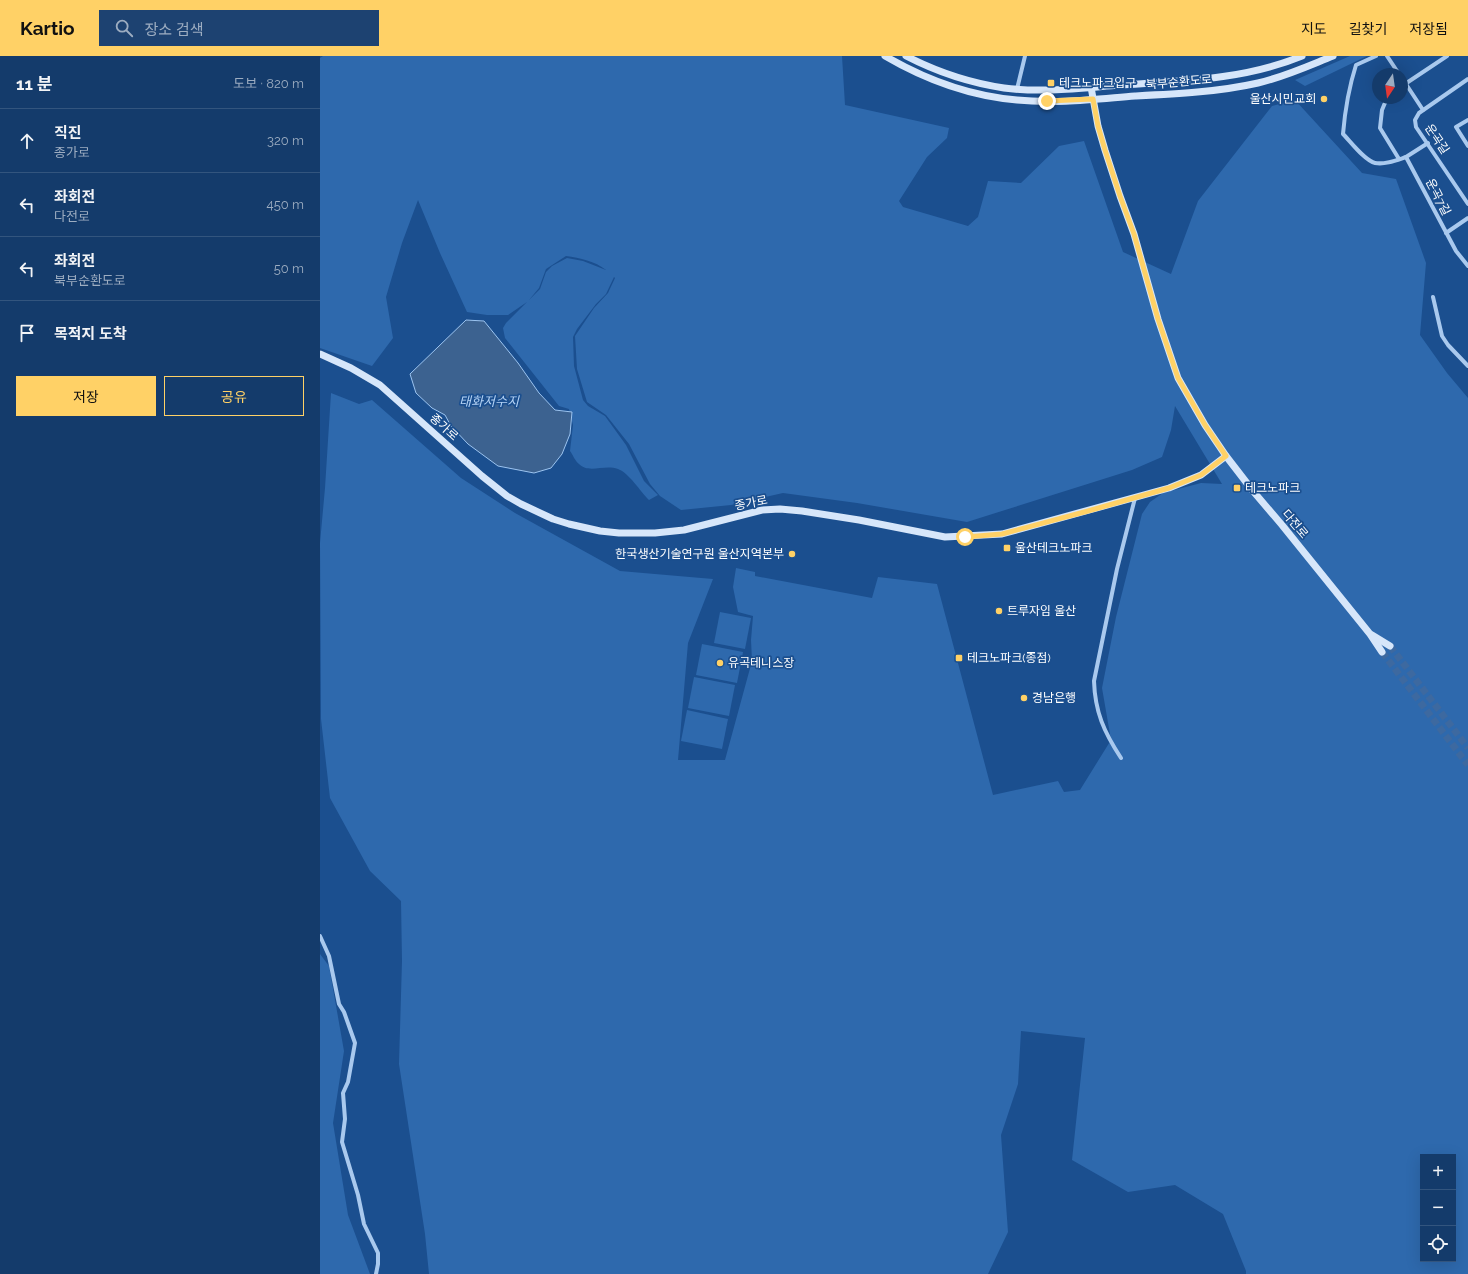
<!DOCTYPE html>
<html lang="ko">
<head>
<meta charset="utf-8">
<style>
  :root { --surface:#143b6b; --page:#1d4271; --text:#f1f3f6; --muted:#9dadc1; --line:#33557e; --accent:#ffd166 }
  body { margin:0; font-family:Raleway,"Noto Sans KR",sans-serif; background:var(--page); color:var(--text) }
  .controls { position:absolute; right:12px; bottom:12px; display:grid; overflow:hidden; border-radius:0px; box-shadow:0 4px 16px #0002 }
  .controls button { width:36px; height:36px; display:grid; place-items:center; padding:0; border:0; border-bottom:1px solid var(--line); background:var(--surface); color:var(--text); font:20px sans-serif }
  .compass { position:absolute; left:1052px; top:12px; width:36px; height:36px; border-radius:50%; background:var(--surface); box-shadow:0 4px 16px #0002; rotate:193deg }
  .stop { position:absolute; width:12px; height:12px; margin:-9px; border:3px solid #ffd166; border-radius:50%; background:#fff }
  .stop.end { background:#ffd166; border-color:#fff; box-shadow:0 1px 4px #0008 }
  .list { margin:0; padding:0; list-style:none }
  h2 { display:flex; justify-content:space-between; align-items:center; height:52px; margin:0; padding:0 16px; font-size:17px }
  h2 small { font-size:13px; font-weight:400; color:var(--muted) }
  .list li { display:grid; grid-template-columns:26px 1fr auto; gap:12px; align-items:center; box-sizing:border-box; height:64px; padding:0 16px; border-top:1px solid var(--line) }
  .list b { display:block; font-size:15px; white-space:nowrap }
  .list p { margin:0; font-size:13px; white-space:nowrap; color:var(--muted) }
  .list em { font-size:13px; font-style:normal; color:var(--muted) }
  .actions { display:flex; gap:8px; padding:12px 16px }
  .actions a { flex:1; padding:9px 0; border:1px solid var(--accent); border-radius:0px; text-align:center; font-size:14px; color:var(--accent) }
  .actions .main { background:var(--accent); color:#111 }
  .icon { flex:none; width:22px; height:22px; fill:none; stroke:currentColor; stroke-width:2; stroke-linecap:round; stroke-linejoin:round }
  .map { position:relative; flex:none; width:1148px; height:1218px; overflow:hidden }
  header { display:flex; align-items:center; gap:24px; box-sizing:border-box; height:56px; padding:0 20px; background:var(--accent); color:#111 }
  header strong { font-size:19px }
  nav { display:flex; gap:22px; margin-inline-start:auto; font-size:14px }
  .search { width:280px; height:36px; background:var(--page); display:flex; align-items:center; gap:10px; box-sizing:border-box; padding:0 14px; border-radius:0px; color:var(--muted); font-size:15px }
  main { display:flex }
  aside { flex:1; background:var(--surface) }
  .map>svg:first-child { display:block }
  .green { fill:#2e69ad; fill-rule:evenodd }
  .water { fill:#3c6290; stroke:#9cc4f0 }
  .lines { fill:none; stroke-linecap:round; stroke-linejoin:round }
  .secondary-tunnel { stroke:#3d69a0; stroke-width:7; stroke-dasharray:7 3.5; stroke-linecap:butt }
  .street { stroke:#a9c9ee; stroke-width:4 }
  .secondary { stroke:#d6e6fa; stroke-width:7 }
  .route { stroke:#ffd166; stroke-width:5 }
  .poi-dot { fill:#ffd166; stroke:#1b4f8f; stroke-width:1.5 }
  .labels { text-anchor:middle; stroke-width:3.5; stroke-linejoin:round; paint-order:stroke }
  .street-label { font-size:12px; fill:#fff; stroke:#1b4f8f }
  .poi-label { font-size:12px; fill:#fff; stroke:#1b4f8f; text-anchor:start }
  .water-label { font-size:13px; font-style:italic; fill:#b5d3f5; stroke:#1b4f8f }
</style>
</head>
<body>
<header>
<strong>Kartio</strong>
<div class="search"><svg class="icon" aria-label="search" viewBox="0 0 24 24"><circle cx="10" cy="10" r="6"/><path d="M15 15l6 6"/></svg>장소 검색</div>
<nav><a>지도</a><a>길찾기</a><a>저장됨</a></nav>
</header>
<main>
<aside>
<h2>11 분<small>도보 · 820 m</small></h2>
<ul class="list">
<li><svg class="icon" aria-label="ahead" viewBox="0 0 24 24"><path d="M12 20V5M6 11l6-6 6 6"/></svg><div><b>직진</b><p>종가로</p></div><em>320 m</em></li>
<li><svg class="icon" aria-label="left" viewBox="0 0 24 24"><path d="M17 20v-9H6M10 6l-5 5 5 5"/></svg><div><b>좌회전</b><p>다전로</p></div><em>450 m</em></li>
<li><svg class="icon" aria-label="left" viewBox="0 0 24 24"><path d="M17 20v-9H6M10 6l-5 5 5 5"/></svg><div><b>좌회전</b><p>북부순환도로</p></div><em>50 m</em></li>
<li><svg class="icon" aria-label="arrive" viewBox="0 0 24 24"><path d="M6 21V4h12l-3 4 3 4H6"/></svg><div><b>목적지 도착</b></div></li>
</ul>
<div class="actions"><a class="main">저장</a><a>공유</a></div>
</aside>
<div class="map">
<svg width="1148" height="1218" viewBox="0 0 1148 1218">
  <rect width="100%" height="100%" fill="#1b4f8f"/>
  <g class="green">
    <path d="M 3,0 L 522,0 L 525,49 L 629,72 L 627,82 L 607,101 L 579,145 L 583,151 L 648,170 L 658,161 L 668,125 L 701,127 L 739,90 L 764,85 L 803,196 L 851,218 L 878,145 L 952,50 L 975,44 L 1042,117 L 1076,123 L 1106,207 L 1100,279 L 1127,317 L 1148,342 L 1148,1218 L 926,1218 L 926,1215 L 903,1158 L 855,1129 L 808,1136 L 752,1104 L 765,982 L 701,975 L 698,1028 L 681,1079 L 688,1176 L 668,1218 L 109,1218 L 105,1178 L 79,1008 L 82,905 L 81,845 L 50,815 L 10,742 L 1,663 L 0,487 L 5,432 L 11,337 L 39,348 L 52,344 L 141,422 L 195,457 L 300,515 L 393,523 L 368,587 L 358,704 L 405,704 L 432,605 L 431,584 L 433,560 L 418,556 L 413,531 L 416,512 L 435,516 L 435,520 L 552,542 L 558,521 L 617,528 L 673,739 L 738,725 L 744,736 L 760,734 L 791,684 L 782,632 L 796,561 L 822,458 L 830,446 L 843,437 L 881,427 L 902,428 L 855,350 L 851,374 L 842,401 L 812,414 L 647,466 L 537,447 L 463,437 L 411,449 L 361,454 L 340,440 L 330,428 L 309,388 L 286,359 L 267,346 L 257,313 L 255,280 L 274,252 L 288,237 L 295,222 L 294,221 L 286,238 L 276,248 L 257,273 L 253,281 L 254,310 L 263,344 L 268,350 L 285,360 L 306,389 L 324,425 L 338,439 L 329,444 C 320,435 309,417 298,413 C 284,408 269,418 259,408 C 255,405 253,399 250,395 L 253,369 L 249,353 L 239,350 L 185,282 L 183,272 L 186,267 L 207,246 L 188,259 L 167,259 L 147,256 L 120,197 L 98,144 L 82,187 L 66,241 L 73,282 L 52,310 L 0,292 L 0,2 ZM 246,200 C 260,202 275,205 286,214 L 263,205 L 247,202 L 232,210 L 226,216 L 220,233 L 209,244 L 219,232 L 226,213 ZM 1103,1101 L 1133,1101 L 1133,1203 L 1103,1203 Z"/>
    <polygon points="1030,0 1047,0 985,30 975,24"/>
    <polygon points="400,556 431,562 425,593 394,587"/>
    <polygon points="382,588 423,596 417,627 376,619"/>
    <polygon points="374,621 415,629 409,660 368,652"/>
    <polygon points="367,654 408,663 402,693 361,685"/>
    <polygon points="0,898 9,910 24,995 13,1067 28,1159 50,1218 0,1218"/>
  </g>
  <polygon class="water" points="146,264 164,265 198,307 219,337 235,354 252,356 250,378 242,398 231,412 214,417 178,410 148,388 131,370 125,359 112,352 96,337 90,318"/>
  <g class="lines">
    <g class="secondary-tunnel">
      <polyline points="1070,590 1148,692"/>
      <polyline points="1062,596 1148,709"/>
    </g>
    <g class="street">
      <path d="M 1056,0 L 1036,9 C 1029,31 1025,54 1023,78 C 1030,85 1045,105 1055,107 C 1065,109 1077,104 1086,101"/>
      <polyline points="1067,0 1079,18"/>
      <polyline points="1082,22 1103,54"/>
      <polyline points="1148,23 1099,57 1095,64 1096,71 1148,148"/>
      <polyline points="1082,30 1127,0"/>
      <polyline points="697,33 705,0"/>
      <polyline points="1067,42 1062,54 1060,72 1079,103"/>
      <polyline points="1148,64 1136,71 1148,90"/>
      <polyline points="1108,87 1086,101 1136,195 1148,210"/>
      <polyline points="1126,177 1148,162"/>
      <polyline points="1113,241 1122,280 1128,289 1148,310"/>
      <path d="M 801,702 C 784,676 775,656 774,625 L 797,513 L 815,442"/>
      <polyline points="0,880 9,900 19,948 24,956 35,987 28,1026 23,1037 25,1063 22,1086 38,1139 44,1168 58,1197 58,1208 56,1218"/>
    </g>
    <g class="secondary">
      <path d="M 565,0 C 606,24 650,40 697,44 C 736,48 776,43 815,40 C 856,38 898,36 938,27 C 964,21 988,10 1013,0"/>
      <path d="M 586,0 C 617,16 650,27 684,32 C 723,37 761,32 800,29 C 861,25 924,24 982,0"/>
      <polyline points="771,31 778,70 785,94 800,140 814,178 838,263 858,322 885,369 906,400 933,435 962,469 1050,578 1062,596"/>
      <polyline points="0,298 31,312 60,329 162,420 187,440 201,448 233,463 249,468 280,475 299,477 335,477 364,474 442,454 460,453 482,455 539,464 625,481 682,478 849,432 881,419 906,400"/>
      <polyline points="1052,579 1070,590"/>
    </g>
  </g>
  <g class="lines">
    <polyline class="route" points="645,481 682,478 768,455 849,432 881,419 906,400 885,369 858,322 838,263 814,178 800,140 785,94 778,70 773,43 727,45"/>
  </g>
  <g class="poi-dot">
    <rect x="727" y="23" width="8" height="8" rx="2"/>
    <circle cx="1004" cy="43" r="4"/>
    <rect x="913" y="428" width="8" height="8" rx="2"/>
    <rect x="683" y="488" width="8" height="8" rx="2"/>
    <circle cx="472" cy="498" r="4"/>
    <circle cx="679" cy="555" r="4"/>
    <rect x="635" y="598" width="8" height="8" rx="2"/>
    <circle cx="400" cy="607" r="4"/>
    <circle cx="704" cy="642" r="4"/>
  </g>
  <g class="labels">
    <g class="street-label">
      <text transform="translate(859 26) rotate(-5)" y="4">북부순환도로</text>
      <text transform="translate(1117 83) rotate(56)" y="4">운곡길</text>
      <text transform="translate(1118 141) rotate(63)" y="4">운곡7길</text>
      <text transform="translate(124 371) rotate(42)" y="4">종가로</text>
      <text transform="translate(431 447) rotate(-11)" y="4">종가로</text>
      <text transform="translate(975 468) rotate(50)" y="4">다전로</text>
    </g>
    <g class="poi-label">
      <text x="739" y="31">테크노파크입구</text>
      <text x="996" y="47" text-anchor="end">울산시민교회</text>
      <text x="925" y="436">테크노파크</text>
      <text x="695" y="496">울산테크노파크</text>
      <text x="464" y="502" text-anchor="end">한국생산기술연구원 울산지역본부</text>
      <text x="687" y="559">트루자임 울산</text>
      <text x="647" y="606">테크노파크(종점)</text>
      <text x="408" y="611">유곡테니스장</text>
      <text x="712" y="646">경남은행</text>
    </g>
    <g class="water-label">
      <text x="169" y="350">태화저수지</text>
    </g>
  </g>
</svg>
<div class="controls">
<button>+</button>
<button>−</button>
<button><svg class="icon" aria-label="locate" viewBox="0 0 24 24"><circle cx="12" cy="12" r="6"/><path d="M12 2v4M12 18v4M2 12h4M18 12h4"/></svg></button>
</div>
<svg class="compass" viewBox="-18 -18 36 36"><path d="M0-13l5 13h-10z" fill="#e53935"/><path d="M0 13l5-13h-10z" fill="#9dadc1"/></svg>
<div class="stop" style="left:645px;top:481px"></div>
<div class="stop end" style="left:727px;top:45px"></div>
</div>
</main>
</body>
</html>
